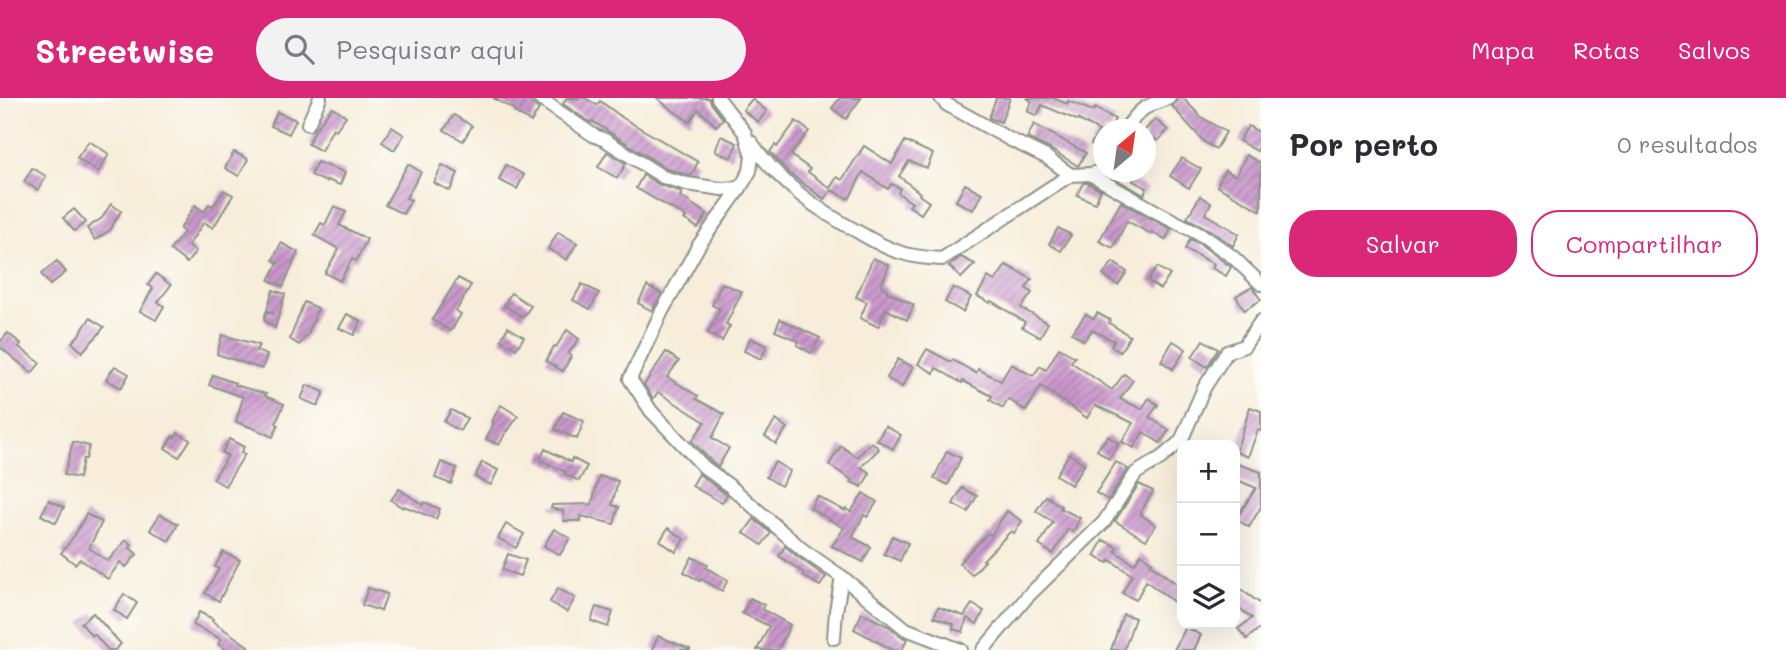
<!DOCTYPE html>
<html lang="pt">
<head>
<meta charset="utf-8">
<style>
  :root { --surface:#fff; --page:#f2f2f3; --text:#2b2b33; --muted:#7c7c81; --line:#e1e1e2; --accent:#db2777 }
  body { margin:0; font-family:Mali,sans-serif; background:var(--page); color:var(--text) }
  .controls { position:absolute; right:21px; bottom:21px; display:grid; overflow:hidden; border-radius:14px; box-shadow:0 7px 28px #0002 }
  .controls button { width:63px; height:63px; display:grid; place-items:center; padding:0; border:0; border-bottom:2px solid var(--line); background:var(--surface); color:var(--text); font:35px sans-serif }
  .compass { position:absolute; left:1093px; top:21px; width:63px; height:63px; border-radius:50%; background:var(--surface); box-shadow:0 7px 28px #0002; rotate:29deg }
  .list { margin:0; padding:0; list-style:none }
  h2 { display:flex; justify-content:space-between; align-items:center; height:91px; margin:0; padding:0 28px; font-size:30px }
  h2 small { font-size:23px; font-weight:400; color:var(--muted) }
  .actions { display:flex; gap:14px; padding:21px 28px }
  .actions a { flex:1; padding:16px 0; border:2px solid var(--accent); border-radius:28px; text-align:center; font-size:24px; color:var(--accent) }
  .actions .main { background:var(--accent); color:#fff }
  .icon { flex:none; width:38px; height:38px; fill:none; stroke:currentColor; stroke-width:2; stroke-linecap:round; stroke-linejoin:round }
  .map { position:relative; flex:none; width:1261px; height:552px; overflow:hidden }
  header { display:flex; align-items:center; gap:42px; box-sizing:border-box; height:98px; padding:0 35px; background:var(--accent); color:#fff }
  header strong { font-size:33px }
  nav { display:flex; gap:38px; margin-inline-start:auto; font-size:24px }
  .search { width:490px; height:63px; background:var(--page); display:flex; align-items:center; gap:18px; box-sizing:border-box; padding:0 24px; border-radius:38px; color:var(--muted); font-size:26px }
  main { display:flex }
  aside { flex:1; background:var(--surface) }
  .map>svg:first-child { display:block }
  .building { fill:url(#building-hatch) }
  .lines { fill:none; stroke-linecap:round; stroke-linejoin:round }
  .street-casing { stroke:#8b9587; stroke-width:16 }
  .street { stroke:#fff; stroke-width:12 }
</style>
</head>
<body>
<header>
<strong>Streetwise</strong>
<div class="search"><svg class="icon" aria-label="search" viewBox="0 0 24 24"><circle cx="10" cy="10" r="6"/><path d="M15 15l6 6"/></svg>Pesquisar aqui</div>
<nav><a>Mapa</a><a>Rotas</a><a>Salvos</a></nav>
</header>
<main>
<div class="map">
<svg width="1261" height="552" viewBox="0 0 1261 552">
  <defs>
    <pattern id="building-hatch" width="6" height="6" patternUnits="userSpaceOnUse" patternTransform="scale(1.75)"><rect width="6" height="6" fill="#ca96cc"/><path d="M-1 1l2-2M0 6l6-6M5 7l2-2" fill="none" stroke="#a37ca6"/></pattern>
  </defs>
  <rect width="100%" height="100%" fill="#fdfcf7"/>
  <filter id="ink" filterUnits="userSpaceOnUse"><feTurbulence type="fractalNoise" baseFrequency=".0143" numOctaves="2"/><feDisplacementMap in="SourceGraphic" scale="14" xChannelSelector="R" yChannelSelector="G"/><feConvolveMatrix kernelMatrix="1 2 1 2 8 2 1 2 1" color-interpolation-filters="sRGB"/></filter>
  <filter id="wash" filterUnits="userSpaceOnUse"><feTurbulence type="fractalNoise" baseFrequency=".00686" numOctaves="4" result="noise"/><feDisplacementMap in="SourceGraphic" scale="28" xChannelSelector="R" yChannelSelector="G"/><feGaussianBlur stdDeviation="1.57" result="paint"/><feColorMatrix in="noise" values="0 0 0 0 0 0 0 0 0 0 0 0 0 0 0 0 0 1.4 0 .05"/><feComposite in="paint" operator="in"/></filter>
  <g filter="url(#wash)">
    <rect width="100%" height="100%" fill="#f7edda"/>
    <g id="blocks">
      <g class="building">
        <polygon points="493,0 523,0 539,11 531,24 514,14 515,12"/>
        <polygon points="567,0 585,0 597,7 600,3 623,20 698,64 691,78 667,71 592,23 591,25 563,6"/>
        <polygon points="657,0 709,0 711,5 723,21 716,28 698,11 690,24 668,9"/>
        <polygon points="840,0 861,0 846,21 832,10"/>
        <polygon points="996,0 1010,0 1001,24 989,20"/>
        <polygon points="1026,0 1053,0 1067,6 1068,3 1093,13 1095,10 1115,21 1110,32 1103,32 1103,53 1091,46 1099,33 1079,22 1079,23 1042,7 1037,18 1027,13 1032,3"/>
        <polygon points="1181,0 1183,0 1201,19 1226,34 1216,51 1204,44 1172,8"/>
        <polygon points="752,1 767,13 758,24 743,12"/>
        <polygon points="332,9 346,18 336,32 333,30 321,53 308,46 315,32"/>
        <polygon points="277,14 296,22 289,36 271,28"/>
        <polygon points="454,17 472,28 463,43 444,32"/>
        <polygon points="1155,21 1168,32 1158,43 1155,41 1145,59 1145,32"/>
        <polygon points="796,23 809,33 791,57 810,71 808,74 830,90 837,79 842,82 864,48 892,66 905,43 933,56 927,70 909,63 899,78 920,95 919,97 929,104 921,116 909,108 912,105 898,95 900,90 891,86 888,91 863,74 849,101 831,92 824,101 789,75 770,54 775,47 777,49"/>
        <polygon points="1034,26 1086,55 1078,68 1050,51 1027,40"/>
        <polygon points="1248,28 1261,35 1261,45 1257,53 1239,43"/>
        <polygon points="392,29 404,37 394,52 382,44"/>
        <polygon points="721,38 737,45 731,60 715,53"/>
        <polygon points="89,43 109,56 98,74 77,60"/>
        <polygon points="234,54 248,61 239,78 225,70"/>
        <polygon points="607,54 626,66 617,80 598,69"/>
        <polygon points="1246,57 1261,65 1261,113 1217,88 1225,72 1236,78"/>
        <polygon points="1182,60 1201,71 1189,90 1170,78"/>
        <polygon points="317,64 345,74 340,87 327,82 326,84 311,77"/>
        <polygon points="408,66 421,74 406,100 411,102 403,116 385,107"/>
        <polygon points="442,67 458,75 450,93 434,85"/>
        <polygon points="506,67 524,77 517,91 499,82"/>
        <polygon points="32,70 46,78 38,92 24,84"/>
        <polygon points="1111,74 1122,74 1134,80 1133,83 1147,90 1144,97 1109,77"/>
        <polygon points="643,77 660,87 682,94 680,98 707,116 698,130 684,121 686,119 636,90"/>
        <polygon points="1083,85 1088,85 1101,92 1095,105 1077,97"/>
        <polygon points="965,86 982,95 973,112 956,103"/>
        <polygon points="224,92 233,97 213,130 204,124 188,148 196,153 187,165 170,152 184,134 180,131 195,107 204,114 209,106 213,108"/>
        <polygon points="1200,98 1211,105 1205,116 1239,136 1233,148 1210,132 1187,120"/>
        <polygon points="1121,104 1171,131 1165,142 1152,134 1151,136 1127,123 1113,150 1099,143"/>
        <polygon points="111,106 121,113 110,132 95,142 87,130 102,120"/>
        <polygon points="334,108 346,114 339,127 367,141 356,163 352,161 340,183 325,175 339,151 314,137 321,125 325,127"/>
        <polygon points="74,111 86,124 74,133 63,120"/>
        <polygon points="1058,130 1071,137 1061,153 1049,146"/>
        <polygon points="558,134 577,145 567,162 548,151"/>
        <polygon points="1190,141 1200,146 1231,169 1226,178 1212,170 1214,166 1185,151"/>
        <polygon points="281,145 298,154 283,189 269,182 278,165 273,162"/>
        <polygon points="961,159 975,166 961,180 949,168"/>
        <polygon points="873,160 889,167 881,188 887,191 886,193 914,207 907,222 886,211 878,229 860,220 867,204 856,199"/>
        <polygon points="57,163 66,174 50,187 41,176"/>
        <polygon points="1113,164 1127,174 1118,187 1103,177"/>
        <polygon points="1006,167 1032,181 1026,190 1032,195 1021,210 1048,225 1040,239 1022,229 1025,224 991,203 990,205 977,198 988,179 995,183"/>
        <polygon points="1157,169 1170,177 1160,191 1148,183"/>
        <polygon points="156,176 171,187 158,204 164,208 156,222 140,213 153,190 148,187"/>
        <polygon points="458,180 471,187 456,213 461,216 451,233 432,222"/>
        <polygon points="722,185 742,194 726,226 730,228 722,243 708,235 720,211 712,207"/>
        <polygon points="582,186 599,195 590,211 573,202"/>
        <polygon points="647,188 662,196 652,213 638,205"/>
        <polygon points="953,189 971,199 963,214 945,204"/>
        <polygon points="1252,189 1261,202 1244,212 1236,198"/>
        <polygon points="273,192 285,196 275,230 264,222 266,214 274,216 267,212"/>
        <polygon points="511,195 531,208 523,219 504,207"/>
        <polygon points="304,204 318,210 308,236 299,247 290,241"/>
        <polygon points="1097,215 1110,222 1109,225 1130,238 1120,254 1111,248 1114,243 1092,232 1084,243 1072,235 1086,216 1094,221"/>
        <polygon points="347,216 361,223 354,237 339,230"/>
        <polygon points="90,220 104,229 98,237 82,254 72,244 78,238"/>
        <polygon points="780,221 820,240 811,255 797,247 799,243 775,233"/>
        <polygon points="508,229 524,239 516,251 501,242"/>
        <polygon points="567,232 579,241 568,256 571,258 563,273 546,263 554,248 556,249"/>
        <polygon points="8,235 21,246 19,249 40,265 32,275 0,249 0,244"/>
        <polygon points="222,237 259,247 256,253 267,257 262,271 217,256"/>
        <polygon points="750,240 767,248 761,261 744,253"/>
        <polygon points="1203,242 1218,251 1207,269 1192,259"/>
        <polygon points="1173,243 1186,251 1173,271 1161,263"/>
        <polygon points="1059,250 1075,259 1071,264 1112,292 1124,276 1133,282 1120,301 1142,311 1149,300 1158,307 1149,319 1169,332 1160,345 1143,334 1134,350 1122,344 1133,325 1095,307 1087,320 1041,288 1026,313 1008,301 1003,310 990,302 992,298 963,283 962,285 936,270 934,275 918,266 927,251 951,264 953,262 976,275 978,271 1001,283 1011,266 1033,278 1040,268 1046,272"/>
        <polygon points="666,254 679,263 667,279 698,298 696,301 724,316 712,340 729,350 718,369 710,362 692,343 705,324 658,294 653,301 644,287"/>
        <polygon points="898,261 913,269 902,289 887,280"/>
        <polygon points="115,268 129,276 121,290 106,281"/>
        <polygon points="213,277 235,285 235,287 266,296 265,298 284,306 276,325 278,327 273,339 253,330 236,324 243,299 209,287"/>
        <polygon points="307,287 324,294 318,308 301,301"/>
        <polygon points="501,307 518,318 508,333 507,332 499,347 486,341 494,325 492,323"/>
        <polygon points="1250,309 1261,313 1261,333 1258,332 1248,359 1236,354"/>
        <polygon points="451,312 467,320 460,333 444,324"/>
        <polygon points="563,314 584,323 577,341 555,331"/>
        <polygon points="776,322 787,330 776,346 765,338"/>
        <polygon points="885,328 901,337 893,351 877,342"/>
        <polygon points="178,335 190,342 179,359 165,350 173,338 175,340"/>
        <polygon points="1108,338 1119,346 1109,361 1097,352"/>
        <polygon points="229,341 244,349 241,355 245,356 225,388 213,381 228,358 222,355"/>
        <polygon points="73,344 89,348 86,361 83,361 79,380 64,377"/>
        <polygon points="872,344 879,351 861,369 870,375 862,389 851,384 852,382 829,367 841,348 857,359"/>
        <polygon points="545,351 571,364 572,360 587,368 579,383 565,376 566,374 540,362"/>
        <polygon points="947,353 961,360 948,387 934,380"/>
        <polygon points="1069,356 1085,366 1071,387 1056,377"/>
        <polygon points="441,364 457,370 451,386 435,380"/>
        <polygon points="482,364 498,372 491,387 475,379"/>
        <polygon points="775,364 790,373 781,388 766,379"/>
        <polygon points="1116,364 1128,371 1108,402 1096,395"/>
        <polygon points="1235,365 1261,374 1261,409 1249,429 1236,421 1256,390 1235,381"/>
        <polygon points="699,376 727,397 722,405 692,388"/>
        <polygon points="599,378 618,383 612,407 619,409 614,426 581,418 581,423 564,423 563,413 551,410 552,407 592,406"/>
        <polygon points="1139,386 1153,393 1140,416 1156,427 1146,442 1115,423"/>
        <polygon points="962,390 977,398 968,414 953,406"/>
        <polygon points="399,391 423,407 424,404 440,411 436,421 404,408 403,410 391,402"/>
        <polygon points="863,395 877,404 867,419 864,417 852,439 871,449 863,464 832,448 844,430 810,410 817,398 845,413 846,411 851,414"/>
        <polygon points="1046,398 1061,408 1060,410 1080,420 1073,434 1068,431 1053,456 1039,447 1053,424 1036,413"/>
        <polygon points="49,402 64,409 56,425 41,417"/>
        <polygon points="1007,413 1022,423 1014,435 1011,433 983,462 985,463 972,477 959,465 988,435 991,437"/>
        <polygon points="86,416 102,424 89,450 108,463 126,442 132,447 130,450 137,456 126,469 120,464 108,481 80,461 75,466 61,455 75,437"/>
        <polygon points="160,416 178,426 169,443 150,432"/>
        <polygon points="754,421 771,435 762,447 744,435"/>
        <polygon points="506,426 524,436 516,450 498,440"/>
        <polygon points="668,430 684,441 676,454 660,443"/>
        <polygon points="554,431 570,440 560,457 544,448"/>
        <polygon points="892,438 908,445 900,463 884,456"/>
        <polygon points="1103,442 1117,449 1115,453 1134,466 1141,456 1152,464 1150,466 1182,490 1182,510 1146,483 1136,502 1122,495 1132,477 1110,462 1108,465 1094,458"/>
        <polygon points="785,448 798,459 826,479 820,488 803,478 804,475 779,458"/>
        <polygon points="223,454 240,462 219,503 205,495 219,471 215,469"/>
        <polygon points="508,456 526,462 520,478 502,472"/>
        <polygon points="692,459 708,467 706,470 728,482 722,493 701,481 700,483 684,474"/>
        <polygon points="1235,487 1261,506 1261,529 1247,541 1238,531 1252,520 1235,507"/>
        <polygon points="368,490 387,496 381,513 362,507"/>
        <polygon points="558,490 575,500 567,514 550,504"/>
        <polygon points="124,496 137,505 127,521 114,512"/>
        <polygon points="750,500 764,507 762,511 790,527 778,552 757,552 769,528 742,515"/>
        <polygon points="972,506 984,513 977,526 967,520 963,534 953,531 954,526 934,519 938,509 964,518"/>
        <polygon points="596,509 613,514 608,529 591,523"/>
        <polygon points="199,514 213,521 212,523 248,548 245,552 237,550 236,552 227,552 218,546 221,541 193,527"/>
        <polygon points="93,515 121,546 115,552 108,552 94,536 92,538 81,525"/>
        <polygon points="862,515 890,529 900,538 907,541 902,552 893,552 854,531"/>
        <polygon points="1123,516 1135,520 1124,552 1111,552"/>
        <polygon points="1186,529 1201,537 1194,552 1174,552"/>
        <polygon points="658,538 690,551 690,552 652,552"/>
      </g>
    </g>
  </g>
  <g filter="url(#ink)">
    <use href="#blocks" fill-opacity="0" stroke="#8b9587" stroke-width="2"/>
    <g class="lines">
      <g class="street-casing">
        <g id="street">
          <polyline points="539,0 593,37 605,42 663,79 687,86 722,91 740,90"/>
          <polyline points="718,0 745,35 752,58 750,73 740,90 699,147 661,215 630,281 651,313 704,369 731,389 803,452 842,479 906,531 961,552"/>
          <polyline points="941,0 946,6 1009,41 1046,59 1071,77 1090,76 1100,74 1104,68"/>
          <polyline points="308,26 320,0"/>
          <path d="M 1125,32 C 1141,9 1144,9 1169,0"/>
          <path d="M 751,44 C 779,85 817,112 860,135 C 872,142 885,150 899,154 C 913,159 927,160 942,161 L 1053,88 L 1071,77"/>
          <polyline points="1090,76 1157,114 1205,139 1233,159 1261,186"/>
          <polyline points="834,540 836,513 842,479"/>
          <polyline points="983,552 1027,499 1104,424 1136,375 1161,360 1181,343 1204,290 1227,254 1244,248 1261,223"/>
        </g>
      </g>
      <use href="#street" class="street"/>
    </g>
  </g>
</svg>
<div class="controls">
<button>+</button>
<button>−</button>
<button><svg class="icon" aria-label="layers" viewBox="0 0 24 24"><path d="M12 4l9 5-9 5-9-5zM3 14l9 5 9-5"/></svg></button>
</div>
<svg class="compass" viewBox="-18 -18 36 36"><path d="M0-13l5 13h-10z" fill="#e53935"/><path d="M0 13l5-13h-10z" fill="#7c7c81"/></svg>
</div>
<aside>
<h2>Por perto<small>0 resultados</small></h2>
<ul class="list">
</ul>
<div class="actions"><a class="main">Salvar</a><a>Compartilhar</a></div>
</aside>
</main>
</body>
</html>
